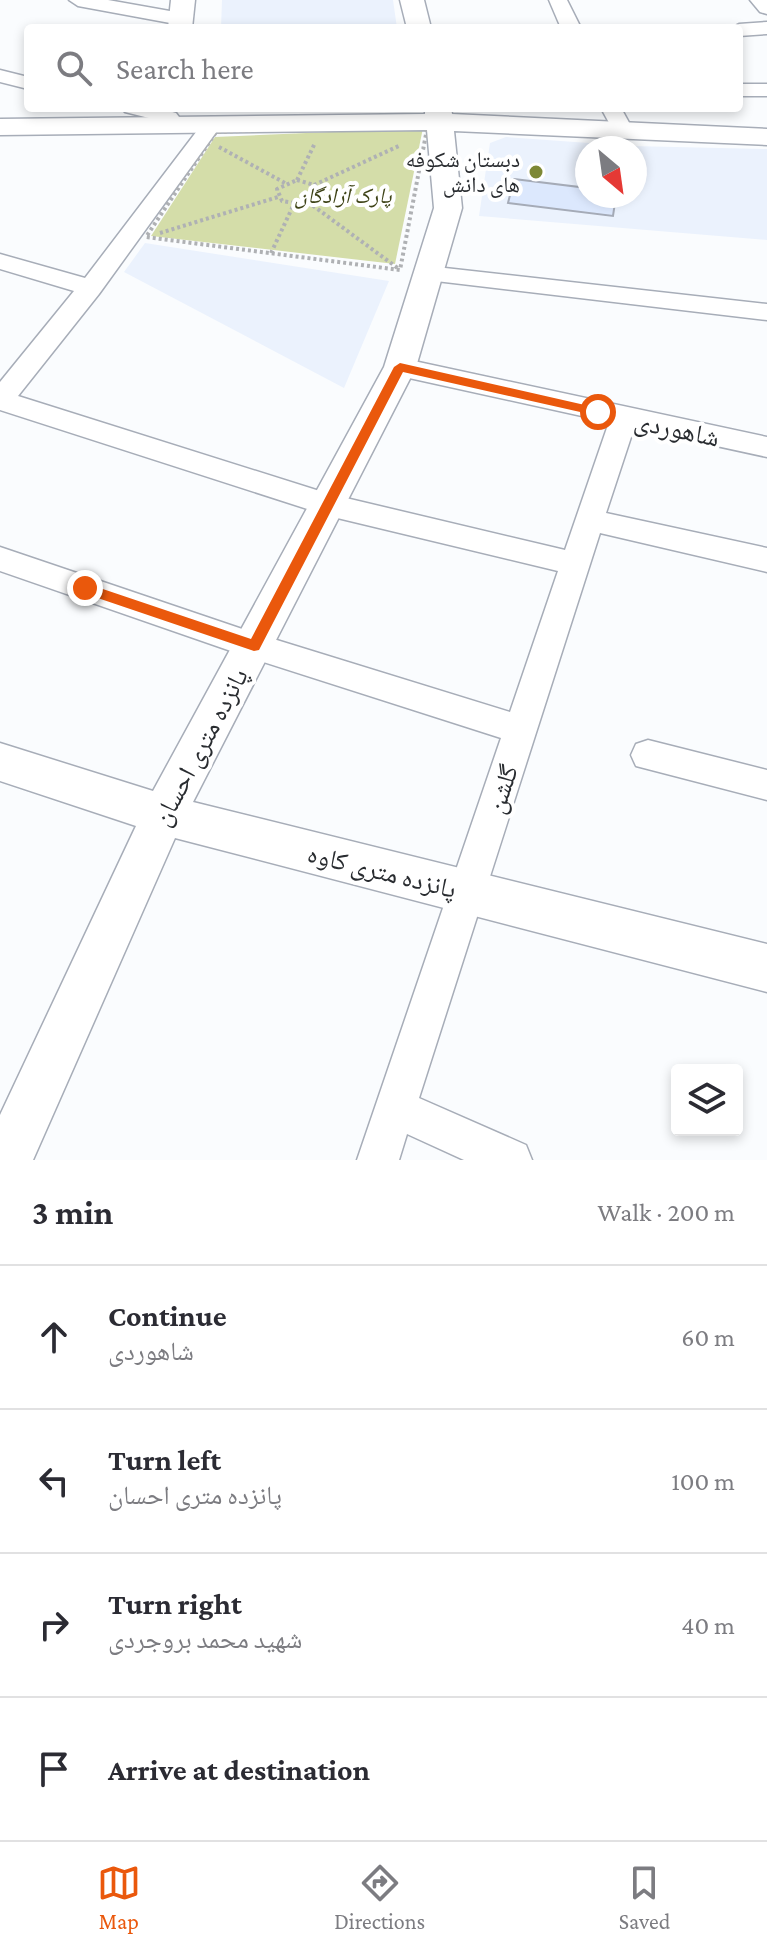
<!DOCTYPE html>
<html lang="en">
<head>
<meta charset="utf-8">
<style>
  :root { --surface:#fff; --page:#f2f2f3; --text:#2b2b33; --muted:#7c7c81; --line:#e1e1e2; --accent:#ea580c }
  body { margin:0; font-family:"Crimson Pro","Noto Naskh Arabic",serif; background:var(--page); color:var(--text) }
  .controls { position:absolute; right:24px; bottom:24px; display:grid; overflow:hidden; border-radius:8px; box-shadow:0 4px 12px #0003 }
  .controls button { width:72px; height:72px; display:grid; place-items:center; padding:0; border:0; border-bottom:2px solid var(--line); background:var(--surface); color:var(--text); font:40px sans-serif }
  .compass { position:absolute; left:575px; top:136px; width:72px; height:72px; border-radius:50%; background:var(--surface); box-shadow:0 4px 12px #0003; rotate:151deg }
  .stop { position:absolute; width:24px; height:24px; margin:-18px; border:6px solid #ea580c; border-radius:50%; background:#fff }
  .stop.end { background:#ea580c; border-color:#fff; box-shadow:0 2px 8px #0008 }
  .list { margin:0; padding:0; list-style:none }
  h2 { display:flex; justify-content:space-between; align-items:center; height:104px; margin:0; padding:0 32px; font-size:34px }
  h2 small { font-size:26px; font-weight:400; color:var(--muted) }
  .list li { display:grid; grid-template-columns:52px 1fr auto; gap:24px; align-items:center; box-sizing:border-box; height:144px; padding:0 32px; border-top:2px solid var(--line) }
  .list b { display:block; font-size:30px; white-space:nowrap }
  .list p { margin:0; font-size:26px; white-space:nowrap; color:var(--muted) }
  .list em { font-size:26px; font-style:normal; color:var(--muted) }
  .icon { flex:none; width:44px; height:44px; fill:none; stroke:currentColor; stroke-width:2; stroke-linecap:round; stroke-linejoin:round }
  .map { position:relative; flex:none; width:767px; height:1160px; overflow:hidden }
  .search { position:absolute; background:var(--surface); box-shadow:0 4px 12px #0003; left:24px; right:24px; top:24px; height:88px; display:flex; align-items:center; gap:20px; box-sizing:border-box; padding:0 28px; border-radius:8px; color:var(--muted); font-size:30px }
  .sheet { height:680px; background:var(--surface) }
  nav { display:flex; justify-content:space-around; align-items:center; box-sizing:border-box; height:112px; border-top:2px solid var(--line); background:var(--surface); font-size:22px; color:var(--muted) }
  nav a { display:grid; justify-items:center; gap:4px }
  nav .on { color:var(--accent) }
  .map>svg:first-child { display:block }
  .built { fill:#ebf2fd; fill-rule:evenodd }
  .green { fill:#d4dda9 }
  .building { fill:#dce8fd; stroke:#a5abb7; stroke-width:2 }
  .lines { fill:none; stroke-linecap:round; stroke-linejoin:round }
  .minor-casing { stroke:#a7adb8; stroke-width:3 }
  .tertiary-casing { stroke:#a7adb8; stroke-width:3 }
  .path { stroke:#afb1b4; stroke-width:4; stroke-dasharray:3 3; stroke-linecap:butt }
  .minor { fill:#fff; fill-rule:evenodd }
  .tertiary { fill:#fff; fill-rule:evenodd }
  .route { fill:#ea580c }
  .poi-dot { fill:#7d8835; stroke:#fff; stroke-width:3 }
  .labels { text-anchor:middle; stroke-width:8; stroke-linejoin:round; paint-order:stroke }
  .far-poi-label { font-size:22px; fill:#292c30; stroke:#fff; text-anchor:end }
  .far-park-label { font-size:22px; font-style:italic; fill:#3e4317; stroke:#fff }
  .street-label { font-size:26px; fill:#292c30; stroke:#fff }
</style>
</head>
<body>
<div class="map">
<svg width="767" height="1160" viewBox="0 0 767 1160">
  <rect width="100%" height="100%" fill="#fafcfe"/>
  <g class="built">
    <polygon points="222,0 393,0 397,28 221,28"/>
    <path d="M 506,137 L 631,146 L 767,149 L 767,240 L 479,216 L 490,143 ZM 587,148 L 635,148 L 635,196 L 587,196 Z"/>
    <polygon points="145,243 389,281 344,388 124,272"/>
  </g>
  <polygon class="green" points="423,128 395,264 151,236 215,137"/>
  <polygon class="building" points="514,179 587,188 587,196 616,196 613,216 508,203"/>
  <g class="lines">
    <g class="minor-casing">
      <g id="minor">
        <polygon points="69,0 108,0 181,13 190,19 181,25 78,6"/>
        <polygon points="549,0 567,0 581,28 561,28"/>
        <polygon points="750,0 767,0 767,14 760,12"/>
        <polygon points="767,22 767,34 739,36 739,28 731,28 739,24"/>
        <polygon points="0,70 28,77 28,89 0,82"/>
        <rect x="739" y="84" width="28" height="12"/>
        <polygon points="122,108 158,108 176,113 179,117 169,123 125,112"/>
        <polygon points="601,108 621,108 632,128 628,132 614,132"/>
        <polygon points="210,121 217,123 221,127 217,131 99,294 18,396 329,494 565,550 609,422 400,376 391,373 387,367 391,361 400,358 767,437 767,457 634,428 606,513 767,548 767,572 600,533 419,1098 526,1145 532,1160 464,1160 407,1134 399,1160 357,1160 501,738 254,659 0,571 0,547 254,633 510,712 558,571 329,516 0,410 0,382 74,291 0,269 0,254 85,278 203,123"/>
        <polygon points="427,266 767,304 767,320 419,279 415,274 419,269"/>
        <polygon points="648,740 767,770 767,800 636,766 631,755 636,744"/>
      </g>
    </g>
    <g class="tertiary-casing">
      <g id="tertiary">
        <polygon points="171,0 195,0 192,28 168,28"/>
        <polygon points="400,0 424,0 431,28 407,28"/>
        <polygon points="425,108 451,108 452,114 767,129 767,145 454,131 462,208 416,367 193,802 767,944 767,992 175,838 33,1160 0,1160 0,1115 136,826 0,781 0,743 153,791 384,367 434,208 427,130 0,135 0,119 425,114"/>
      </g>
    </g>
    <g class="path">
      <polygon points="421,124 428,124 400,270 146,237 216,132"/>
      <polyline points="219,147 285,183"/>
      <polygon points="297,180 314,185 317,196 301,204 282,201 277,189"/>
      <polyline points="297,180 315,143"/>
      <polyline points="314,185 401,145"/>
      <polyline points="308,202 399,269"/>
      <polyline points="160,233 278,197"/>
      <polyline points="271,253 294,204"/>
    </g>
    <use href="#minor" class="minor"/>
    <use href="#tertiary" class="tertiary"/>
  </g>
  <polygon class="route" points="400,363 598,408 604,412 598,416 403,372 259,650 254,651 80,592 78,588 85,583 251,639 394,367"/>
  <circle class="poi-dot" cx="536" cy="172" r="8"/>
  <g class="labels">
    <g class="far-poi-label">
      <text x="520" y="167">دبستان شکوفه<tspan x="520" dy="25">های دانش</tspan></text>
    </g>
    <g class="far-park-label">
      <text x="343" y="203">پارک آزادگان</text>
    </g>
    <g class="street-label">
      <text transform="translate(677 429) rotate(12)" y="9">شاهوردی</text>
      <text transform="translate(200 747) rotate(-62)" y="9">پانزده متری احسان</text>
      <text transform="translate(502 789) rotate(-72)" y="9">گلشن</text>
      <text transform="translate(382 871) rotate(14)" y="9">پانزده متری کاوه</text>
    </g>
  </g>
</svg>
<div class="controls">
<button><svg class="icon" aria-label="layers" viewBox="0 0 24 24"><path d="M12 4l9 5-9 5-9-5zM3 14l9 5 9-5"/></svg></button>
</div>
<svg class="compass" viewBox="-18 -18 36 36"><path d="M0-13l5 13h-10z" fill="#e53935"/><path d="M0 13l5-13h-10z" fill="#7c7c81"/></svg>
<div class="stop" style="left:598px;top:412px"></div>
<div class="stop end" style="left:85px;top:588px"></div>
<div class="search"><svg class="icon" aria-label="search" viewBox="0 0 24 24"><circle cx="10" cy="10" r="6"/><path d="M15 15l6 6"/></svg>Search here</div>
</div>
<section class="sheet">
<h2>3 min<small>Walk · 200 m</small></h2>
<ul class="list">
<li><svg class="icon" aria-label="ahead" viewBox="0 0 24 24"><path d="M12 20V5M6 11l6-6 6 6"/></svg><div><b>Continue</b><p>شاهوردی</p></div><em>60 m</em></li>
<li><svg class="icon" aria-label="left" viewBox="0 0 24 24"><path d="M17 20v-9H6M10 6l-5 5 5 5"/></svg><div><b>Turn left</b><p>پانزده متری احسان</p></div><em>100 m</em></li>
<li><svg class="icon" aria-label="right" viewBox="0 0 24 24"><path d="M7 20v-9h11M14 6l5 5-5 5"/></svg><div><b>Turn right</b><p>شهید محمد بروجردی</p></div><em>40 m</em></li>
<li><svg class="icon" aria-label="arrive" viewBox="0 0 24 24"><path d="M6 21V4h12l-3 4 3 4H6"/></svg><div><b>Arrive at destination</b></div></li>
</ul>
</section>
<nav>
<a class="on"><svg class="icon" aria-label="map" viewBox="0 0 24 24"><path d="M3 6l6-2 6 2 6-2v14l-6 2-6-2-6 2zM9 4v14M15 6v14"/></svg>Map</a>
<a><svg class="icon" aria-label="directions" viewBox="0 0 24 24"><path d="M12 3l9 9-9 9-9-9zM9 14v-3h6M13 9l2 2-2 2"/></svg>Directions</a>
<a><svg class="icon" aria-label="saved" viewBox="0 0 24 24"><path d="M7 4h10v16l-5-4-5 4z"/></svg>Saved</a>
</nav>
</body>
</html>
